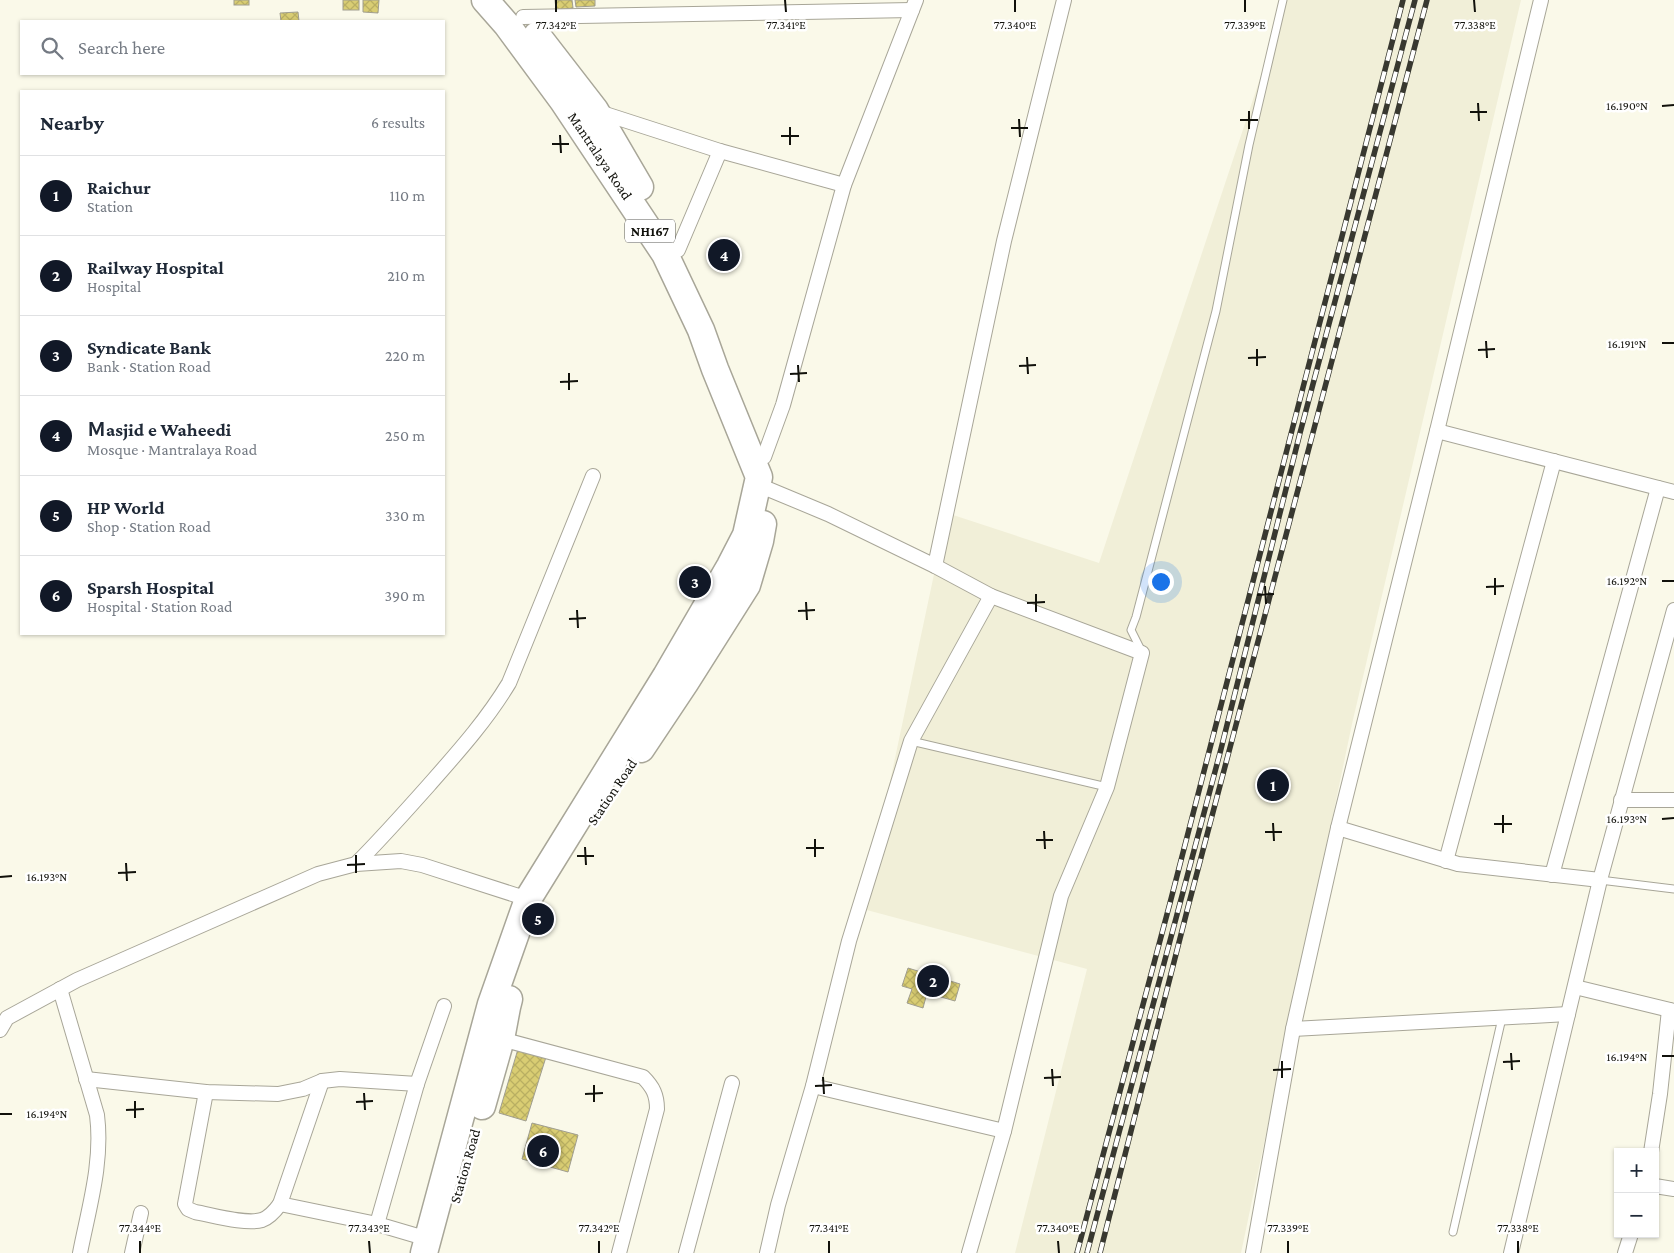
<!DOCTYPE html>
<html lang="en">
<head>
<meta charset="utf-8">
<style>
  :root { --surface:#fff; --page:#f6f6f7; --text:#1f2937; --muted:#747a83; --line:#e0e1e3; --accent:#111827 }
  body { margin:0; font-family:"Crimson Pro","Noto Sans SC",serif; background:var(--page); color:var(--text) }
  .controls { position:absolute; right:15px; bottom:15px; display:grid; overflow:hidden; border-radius:0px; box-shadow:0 1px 4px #0004 }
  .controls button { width:45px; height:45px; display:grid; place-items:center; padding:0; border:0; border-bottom:1px solid var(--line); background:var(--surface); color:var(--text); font:25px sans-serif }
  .you { position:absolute; left:1160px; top:581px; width:18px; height:18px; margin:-12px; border:4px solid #fff; border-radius:50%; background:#1a73e8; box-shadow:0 0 0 8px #1a73e833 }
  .badge { display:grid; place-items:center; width:32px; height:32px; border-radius:50%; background:var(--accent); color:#fff; font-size:16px; font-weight:700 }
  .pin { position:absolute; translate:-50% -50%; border:2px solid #fff; box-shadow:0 1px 5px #0006 }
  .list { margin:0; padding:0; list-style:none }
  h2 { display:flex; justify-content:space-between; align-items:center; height:65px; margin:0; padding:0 20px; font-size:21px }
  h2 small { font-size:16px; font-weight:400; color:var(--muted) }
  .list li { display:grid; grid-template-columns:32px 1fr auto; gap:15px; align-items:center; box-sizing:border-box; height:80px; padding:0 20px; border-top:1px solid var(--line) }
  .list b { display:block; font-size:19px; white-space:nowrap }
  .list p { margin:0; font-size:16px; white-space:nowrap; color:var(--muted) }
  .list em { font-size:16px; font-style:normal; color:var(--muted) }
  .icon { flex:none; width:28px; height:28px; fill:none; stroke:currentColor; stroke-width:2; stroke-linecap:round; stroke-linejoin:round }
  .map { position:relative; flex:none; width:1674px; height:1253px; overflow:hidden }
  .search { position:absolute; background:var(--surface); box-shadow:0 1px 4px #0004; left:20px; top:20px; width:425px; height:55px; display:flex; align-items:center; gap:12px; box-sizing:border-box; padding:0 18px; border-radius:0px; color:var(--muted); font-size:19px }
  .panel { position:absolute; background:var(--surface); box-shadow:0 1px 4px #0004; left:20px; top:90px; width:425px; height:545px; border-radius:0px }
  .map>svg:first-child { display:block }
  .built { fill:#f1efd8 }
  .building { fill:url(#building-cross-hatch); stroke:#a09e90 }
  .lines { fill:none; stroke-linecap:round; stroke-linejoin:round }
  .lane-casing { stroke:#a8a698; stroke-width:9 }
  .street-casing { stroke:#a8a698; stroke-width:16 }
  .highway-casing { stroke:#a8a698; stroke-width:29 }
  .lane { stroke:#fff; stroke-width:7 }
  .street { stroke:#fff; stroke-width:14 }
  .highway { stroke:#fff; stroke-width:26 }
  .rail-casing { stroke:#383830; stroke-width:5.5 }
  .rail { stroke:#fff; stroke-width:4; stroke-dasharray:11; stroke-linecap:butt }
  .ticks { fill:none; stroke:#11110b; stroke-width:2 }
  .labels { text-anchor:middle; stroke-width:5; stroke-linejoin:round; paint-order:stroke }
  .shield { fill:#fff; stroke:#585854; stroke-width:1 }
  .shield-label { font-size:14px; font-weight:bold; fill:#11110b }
  .street-label { font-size:15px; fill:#11110b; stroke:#fff }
  .ticks-label { font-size:12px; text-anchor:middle; fill:#11110b; stroke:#fff; stroke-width:5; stroke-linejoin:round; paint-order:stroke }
</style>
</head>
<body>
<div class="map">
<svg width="1674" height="1253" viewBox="0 0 1674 1253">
  <defs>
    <pattern id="building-cross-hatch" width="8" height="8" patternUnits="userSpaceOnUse" patternTransform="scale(1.25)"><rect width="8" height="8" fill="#d9cd73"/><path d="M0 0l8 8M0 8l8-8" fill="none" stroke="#b9af62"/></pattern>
  </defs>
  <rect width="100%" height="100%" fill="#faf9e9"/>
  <polygon class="built" points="1286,0 1521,0 1352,724 1241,1253 1015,1253 1087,969 863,909 947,513 1099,563"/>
  <g class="building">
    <rect x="234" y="0" width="15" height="5"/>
    <rect x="343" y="0" width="16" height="10"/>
    <polygon points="363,0 379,0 378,13 363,12"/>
    <polygon points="555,0 572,0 573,8 556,10"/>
    <polygon points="575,0 595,0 595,6 576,7"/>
    <polygon points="298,12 299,21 281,21 280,13"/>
    <polygon points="908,968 960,984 955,1001 927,993 923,1008 907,1003 912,989 902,986"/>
    <polygon points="518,1049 546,1057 526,1121 499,1113"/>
    <polygon points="532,1123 578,1135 568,1172 522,1159"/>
  </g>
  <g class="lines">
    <g class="lane-casing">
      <g id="lane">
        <polyline points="1141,650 1131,630 1136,617 1216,311 1249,145 1283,0"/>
        <polyline points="911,741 1107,787"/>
        <polyline points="1600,880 1674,889"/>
        <polyline points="1453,1232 1502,1018"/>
      </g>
    </g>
    <g class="street-casing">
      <g id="street">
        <polyline points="523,17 912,10"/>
        <polyline points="596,111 720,151 844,185"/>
        <polyline points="678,250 720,151"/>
        <polyline points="1437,431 1674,492"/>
        <polyline points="764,457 783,405 844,185 916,0"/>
        <polyline points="757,491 768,489 828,514 935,566 991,596 1142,653 1107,787 1061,896 1004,1131 969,1253"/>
        <polyline points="935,566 1004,241 1064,0"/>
        <polyline points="1621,800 1674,800"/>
        <polyline points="1338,828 1458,864 1600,880"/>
        <polyline points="1446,861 1554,461"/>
        <path d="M 356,864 C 381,839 405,812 429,785 C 458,752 486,721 509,683 L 593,476"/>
        <polyline points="1552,875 1658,488"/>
        <polyline points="1575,987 1674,1011"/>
        <path d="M 60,989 L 97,1115 C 103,1162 89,1207 80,1253"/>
        <polyline points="1293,1029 1568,1014"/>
        <polyline points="0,1030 7,1018 77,980 318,874 356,864 401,861 422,865 528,899"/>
        <path d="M 501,1039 L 643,1077 C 653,1087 657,1095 657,1109 L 619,1253"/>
        <polyline points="86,1079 206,1092 278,1094 303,1089 322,1081 340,1079 417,1084"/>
        <polyline points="322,1081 280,1204 377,1224"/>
        <polyline points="813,1086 1004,1131"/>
        <path d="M 206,1092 L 185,1204 L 188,1209 L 195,1212 C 212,1215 246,1225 262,1220 C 270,1217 275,1211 280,1204"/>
        <polyline points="1651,1152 1660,1094 1669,1010"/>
        <polyline points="1655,1186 1674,1189"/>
        <polyline points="428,1239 377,1224 417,1084 444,1006"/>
        <polyline points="132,1253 141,1213"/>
        <polyline points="686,1253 732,1083"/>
        <polyline points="767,1253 778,1205 813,1086 849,941 911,741 991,596"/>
        <polyline points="1253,1253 1293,1029 1338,828 1437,431 1541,0"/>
        <polyline points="1511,1253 1600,880 1674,610"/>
        <polyline points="1625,1253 1631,1234"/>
      </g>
    </g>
    <g class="highway-casing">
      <g id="highway">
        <polyline points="537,35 595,110 640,187"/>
        <polyline points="641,749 685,683 747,585 760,541 763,524"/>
        <polyline points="482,1106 501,1039 507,1007 509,999"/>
        <polyline points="424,1253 491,1004 528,899 666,676 730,566 746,535 759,477 715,369 701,330 665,254 563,101 507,25 485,0"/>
      </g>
    </g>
    <use href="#lane" class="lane"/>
    <use href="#street" class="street"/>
    <use href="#highway" class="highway"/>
    <g class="rail-casing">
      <g id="rail">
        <polyline points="1077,1253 1170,903 1403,0"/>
        <polyline points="1087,1253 1221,749 1300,433 1415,0"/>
        <polyline points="1100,1253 1188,907 1427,0"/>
      </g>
    </g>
    <use href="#rail" class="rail"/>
  </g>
  <path class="ticks" d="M 556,0 L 556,12M 785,0 L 786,12M 1015,0 L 1015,12M 1245,0 L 1245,12M 1474,0 L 1475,12M 1478,103 L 1479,121M 1662,106 L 1674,105M 1249,111 L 1249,129M 1470,112 L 1487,112M 1019,119 L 1020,137M 1240,120 L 1258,120M 790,127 L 790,145M 1011,128 L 1028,128M 560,135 L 561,153M 781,136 L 799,136M 552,144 L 569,144M 1486,341 L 1487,358M 1662,343 L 1674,343M 1257,349 L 1257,366M 1478,350 L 1495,349M 1027,357 L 1028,374M 1248,358 L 1266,357M 798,365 L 799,382M 1019,366 L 1036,365M 569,373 L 569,390M 790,374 L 807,373M 560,382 L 578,381M 1495,578 L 1495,595M 1662,581 L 1674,581M 1265,586 L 1266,604M 1486,587 L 1504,586M 1036,594 L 1036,612M 1257,595 L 1274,594M 806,602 L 807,620M 1027,603 L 1045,602M 577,610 L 578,628M 798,611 L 815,610M 569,619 L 586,618M 1503,815 L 1503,833M 1662,819 L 1674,818M 1273,823 L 1274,841M 1494,824 L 1512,824M 1044,831 L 1045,849M 1265,832 L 1282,832M 815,839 L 815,857M 1036,840 L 1053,840M 585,847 L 586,865M 806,848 L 824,848M 356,855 L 356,873M 577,856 L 594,856M 126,863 L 127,881M 347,865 L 365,864M 118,873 L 136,872M 0,877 L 12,876M 1511,1053 L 1512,1070M 1662,1056 L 1674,1056M 1282,1061 L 1282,1078M 1503,1062 L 1520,1061M 1052,1069 L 1053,1086M 1273,1070 L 1291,1069M 823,1077 L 824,1094M 1044,1078 L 1061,1077M 594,1085 L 594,1102M 815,1086 L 832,1085M 364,1093 L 365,1110M 585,1094 L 603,1093M 135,1101 L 135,1118M 356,1102 L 373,1101M 126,1110 L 144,1109M 0,1114 L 12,1114M 140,1241 L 140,1253M 369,1241 L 370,1253M 599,1241 L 599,1253M 829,1241 L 829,1253M 1058,1241 L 1059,1253M 1288,1241 L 1288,1253M 1518,1241 L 1518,1253"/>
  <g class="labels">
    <rect class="shield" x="625" y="219.5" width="50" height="23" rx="4"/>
    <g class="shield-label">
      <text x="650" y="236">NH167</text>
    </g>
    <g class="street-label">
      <text transform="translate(600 156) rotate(56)" y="5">Mantralaya Road</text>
      <text transform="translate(612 792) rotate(-56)" y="5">Station Road</text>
      <text transform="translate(465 1166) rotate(-74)" y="5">Station Road</text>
    </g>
  </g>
  <g class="ticks-label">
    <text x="556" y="29">77.342°E</text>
    <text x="786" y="29">77.341°E</text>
    <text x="1015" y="29">77.340°E</text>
    <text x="1245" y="29">77.339°E</text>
    <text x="1475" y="29">77.338°E</text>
    <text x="1627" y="110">16.190°N</text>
    <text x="1627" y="348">16.191°N</text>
    <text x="1627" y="585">16.192°N</text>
    <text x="1627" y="823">16.193°N</text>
    <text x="47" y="881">16.193°N</text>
    <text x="1627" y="1061">16.194°N</text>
    <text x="47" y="1118">16.194°N</text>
    <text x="140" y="1232">77.344°E</text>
    <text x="369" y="1232">77.343°E</text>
    <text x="599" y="1232">77.342°E</text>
    <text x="829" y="1232">77.341°E</text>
    <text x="1058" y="1232">77.340°E</text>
    <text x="1288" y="1232">77.339°E</text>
    <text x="1518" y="1232">77.338°E</text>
  </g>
</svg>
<div class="controls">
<button>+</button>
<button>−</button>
</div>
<div class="you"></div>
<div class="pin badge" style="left:1273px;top:785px">1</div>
<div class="pin badge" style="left:933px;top:981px">2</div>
<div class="pin badge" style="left:695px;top:582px">3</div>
<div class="pin badge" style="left:724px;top:255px">4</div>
<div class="pin badge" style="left:538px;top:919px">5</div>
<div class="pin badge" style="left:543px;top:1151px">6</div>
<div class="search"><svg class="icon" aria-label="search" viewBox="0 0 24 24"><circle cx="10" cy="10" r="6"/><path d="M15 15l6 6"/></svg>Search here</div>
<section class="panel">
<h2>Nearby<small>6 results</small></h2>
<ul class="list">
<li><span class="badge">1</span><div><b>Raichur</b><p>Station</p></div><em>110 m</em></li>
<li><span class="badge">2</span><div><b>Railway Hospital</b><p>Hospital</p></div><em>210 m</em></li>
<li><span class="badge">3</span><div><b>Syndicate Bank</b><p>Bank · Station Road</p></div><em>220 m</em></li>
<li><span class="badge">4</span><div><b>Ｍasjid e Waheedi</b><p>Mosque · Mantralaya Road</p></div><em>250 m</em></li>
<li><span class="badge">5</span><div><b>HP World</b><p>Shop · Station Road</p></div><em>330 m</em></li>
<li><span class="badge">6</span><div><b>Sparsh Hospital</b><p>Hospital · Station Road</p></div><em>390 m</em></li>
</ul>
</section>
</div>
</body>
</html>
